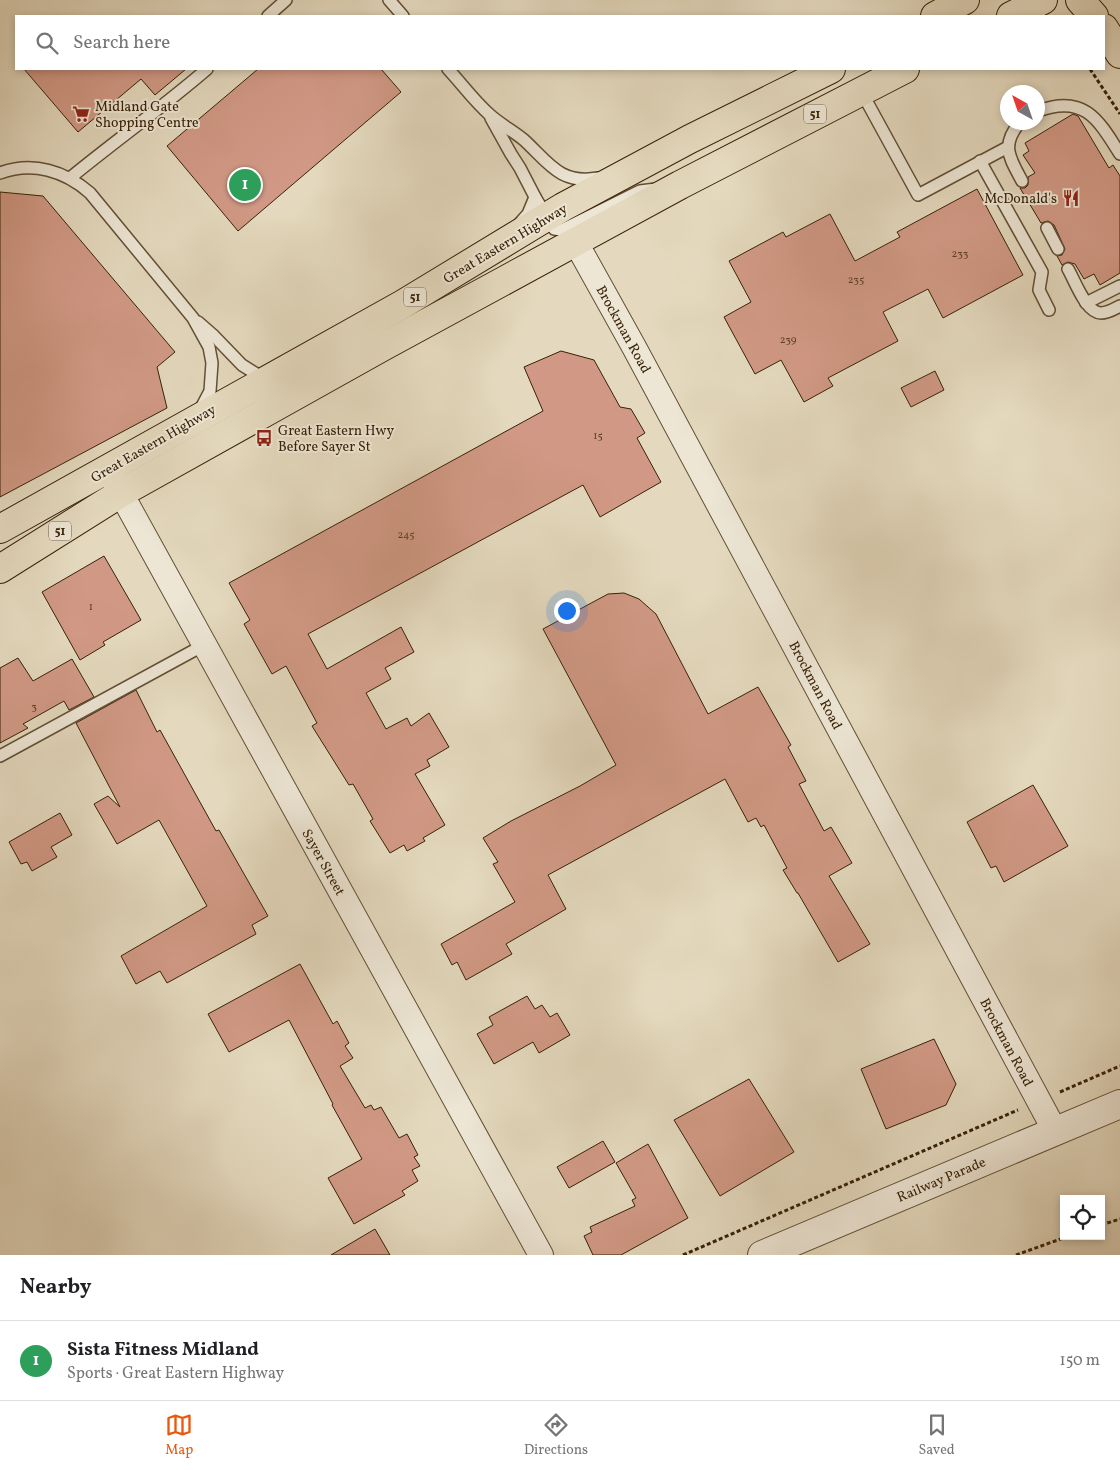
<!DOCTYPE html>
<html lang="en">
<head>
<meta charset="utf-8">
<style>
  :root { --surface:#fff; --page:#f6f6f6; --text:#202124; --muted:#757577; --line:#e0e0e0; --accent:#ea580c }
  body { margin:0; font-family:Vollkorn,serif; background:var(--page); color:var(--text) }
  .controls { position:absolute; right:15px; bottom:15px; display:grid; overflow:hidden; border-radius:0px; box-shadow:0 2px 8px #0003 }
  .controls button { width:45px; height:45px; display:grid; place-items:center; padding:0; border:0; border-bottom:1px solid var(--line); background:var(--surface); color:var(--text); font:25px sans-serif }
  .compass { position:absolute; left:1000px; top:85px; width:45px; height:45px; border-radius:50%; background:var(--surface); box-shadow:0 2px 8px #0003; rotate:320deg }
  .you { position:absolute; left:566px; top:610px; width:18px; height:18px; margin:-12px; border:4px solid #fff; border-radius:50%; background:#1a73e8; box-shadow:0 0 0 8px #1a73e833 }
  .badge { display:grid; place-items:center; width:32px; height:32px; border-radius:50%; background:var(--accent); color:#fff; font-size:16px; font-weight:700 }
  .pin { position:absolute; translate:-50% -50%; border:2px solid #fff; box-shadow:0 1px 5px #0006 }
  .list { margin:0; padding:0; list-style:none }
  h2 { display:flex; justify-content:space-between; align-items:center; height:65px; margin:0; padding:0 20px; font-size:21px }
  h2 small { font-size:16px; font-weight:400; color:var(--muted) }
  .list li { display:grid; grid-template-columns:32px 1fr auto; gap:15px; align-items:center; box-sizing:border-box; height:80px; padding:0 20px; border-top:1px solid var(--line) }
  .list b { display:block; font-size:19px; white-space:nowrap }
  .list p { margin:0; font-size:16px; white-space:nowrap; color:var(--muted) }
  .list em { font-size:16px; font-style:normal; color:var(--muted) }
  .icon { flex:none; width:28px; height:28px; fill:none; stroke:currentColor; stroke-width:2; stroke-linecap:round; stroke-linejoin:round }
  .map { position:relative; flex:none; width:1120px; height:1255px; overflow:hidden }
  .search { position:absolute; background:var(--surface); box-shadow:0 2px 8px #0003; left:15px; right:15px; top:15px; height:55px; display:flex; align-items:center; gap:12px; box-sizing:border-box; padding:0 18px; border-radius:0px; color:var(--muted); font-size:19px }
  .sheet { height:145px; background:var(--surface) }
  nav { display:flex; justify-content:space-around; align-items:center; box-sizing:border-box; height:70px; border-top:1px solid var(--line); background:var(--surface); font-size:14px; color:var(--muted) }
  nav a { display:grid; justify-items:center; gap:2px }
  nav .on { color:var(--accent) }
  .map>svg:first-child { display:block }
  .building { fill:#d19985; stroke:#372107 }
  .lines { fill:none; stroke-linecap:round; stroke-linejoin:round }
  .service-casing { stroke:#624f35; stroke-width:14 }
  .minor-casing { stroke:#624f35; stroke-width:26 }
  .tertiary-casing { stroke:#624f35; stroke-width:30 }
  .primary-casing { stroke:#372107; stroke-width:30 }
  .trunk-casing { stroke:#372107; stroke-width:30 }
  .path { stroke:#372107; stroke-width:3; stroke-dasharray:4 2.5; stroke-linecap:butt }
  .service { stroke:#ede6d5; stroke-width:11 }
  .minor { stroke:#ede6d5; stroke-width:24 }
  .tertiary { stroke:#ede6d5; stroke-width:28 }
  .primary { stroke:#e4d9be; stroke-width:28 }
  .trunk { stroke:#e4d9be; stroke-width:28 }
  .labels { text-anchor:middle; stroke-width:4; stroke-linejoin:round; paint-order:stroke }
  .number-label { font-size:11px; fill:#5e3f26 }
  .shield { fill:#ede6d5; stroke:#6e5c45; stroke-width:1 }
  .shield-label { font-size:12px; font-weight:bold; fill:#372107 }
  .poi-label { font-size:14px; fill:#372107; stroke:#ede6d5; text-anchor:start }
  .street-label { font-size:14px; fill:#372107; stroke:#ede6d5 }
</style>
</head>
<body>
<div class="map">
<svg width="1120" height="1255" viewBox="0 0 1120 1255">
  <rect width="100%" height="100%" fill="#e4d9be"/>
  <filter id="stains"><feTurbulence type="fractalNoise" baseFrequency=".004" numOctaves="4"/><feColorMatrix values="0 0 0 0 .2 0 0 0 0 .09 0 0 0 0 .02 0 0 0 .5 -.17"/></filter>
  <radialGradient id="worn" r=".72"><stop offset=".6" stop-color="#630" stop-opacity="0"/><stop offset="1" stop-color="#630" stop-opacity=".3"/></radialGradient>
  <g class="building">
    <polygon points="24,69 186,69 155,95 141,79 78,132"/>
    <polygon points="258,69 381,69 401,92 238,231 167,146"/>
    <polygon points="1073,114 1078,116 1109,168 1113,165 1120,176 1120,273 1100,285 1094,274 1084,279 1075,264 1068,262 1062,265 1057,256 1062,255 1065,249 1054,225 1048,221 1041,223 1020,188 1025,188 1028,185 1028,177 1035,173 1023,155 1029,151 1025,143"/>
    <polygon points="977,189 1023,275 943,318 928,289 883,312 898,341 828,378 833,386 804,402 781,360 755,374 724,317 751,302 729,261 783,232 786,237 830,214 855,261 900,237 897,232"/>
    <polygon points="0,192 43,196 175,352 157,367 167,408 0,497"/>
    <polygon points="561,351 594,360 620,407 631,409 645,433 637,438 661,482 600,517 583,485 308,634 327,669 401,627 414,652 385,668 391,679 366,693 386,729 407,718 411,726 429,713 449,747 427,760 430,766 415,774 445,825 423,838 425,841 407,851 404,845 390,853 370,821 373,819 353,784 349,785 312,726 317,723 286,666 272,674 244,624 250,620 229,583 543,411 524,367"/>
    <polygon points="935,371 944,390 911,407 901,388"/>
    <polygon points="104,556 141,620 103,642 105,645 80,660 42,592"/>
    <polygon points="624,593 639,599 656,614 708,714 758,687 791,745 788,747 806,781 799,784 824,831 831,827 852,863 829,876 870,944 838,962 798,893 797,893 783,870 787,868 764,825 761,827 756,818 748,822 725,779 548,875 566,909 506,944 512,954 466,980 457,962 452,965 441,944 515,902 493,864 498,862 483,838 511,821 580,786 616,765 543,629 608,594"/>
    <polygon points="18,658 33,681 72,659 94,697 69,710 64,701 23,724 28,728 0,743 0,668"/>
    <polygon points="136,690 157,732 160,730 216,831 219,830 268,916 252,925 256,934 167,983 160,971 136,984 121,956 207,906 159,820 117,844 94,804 108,796 120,807 76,723"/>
    <polygon points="1033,785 1068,846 1004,882 996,866 991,868 967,822"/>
    <polygon points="60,813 72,835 51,847 57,857 32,871 27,862 21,864 9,842"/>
    <polygon points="300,964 333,1024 337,1021 349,1043 345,1046 353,1058 340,1066 365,1108 371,1105 374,1110 381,1107 399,1138 407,1134 418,1155 414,1157 420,1166 412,1170 418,1181 402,1191 405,1195 354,1224 328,1178 362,1159 332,1105 333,1104 289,1020 229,1052 208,1014"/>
    <polygon points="527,996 535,1009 542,1005 550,1017 557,1013 570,1035 539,1053 533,1042 494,1064 477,1034 493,1025 489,1017"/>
    <polygon points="934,1039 956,1084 946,1105 886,1129 861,1069"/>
    <polygon points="749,1079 794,1152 720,1196 674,1120"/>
    <polygon points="603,1141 615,1162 569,1188 557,1167"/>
    <polygon points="648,1144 688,1218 621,1255 593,1255 584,1236 592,1232 590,1227 635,1206 632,1200 636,1198 616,1163"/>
    <polygon points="375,1229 390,1255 331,1255"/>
  </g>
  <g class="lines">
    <g class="service-casing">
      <g id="service">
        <polyline points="389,0 403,16"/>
        <polyline points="268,16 286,0"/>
        <path d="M 448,69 C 462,84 474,101 490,115 C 500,124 513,131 524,140 C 548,162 560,185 598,178"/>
        <polyline points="861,91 918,195 1008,147"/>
        <path d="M 1038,111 C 1084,94 1098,119 1120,154"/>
        <polyline points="491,118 511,154 520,168 535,197 528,214 520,223"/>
        <path d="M 1020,122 C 1000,146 1010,158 1022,181"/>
        <polyline points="980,161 1042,272 1039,290 1049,310"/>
        <path d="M 0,173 C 33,161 65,171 90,193 L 193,318 L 209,347 L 212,363 L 210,391 L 200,410"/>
        <path d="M 70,178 C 115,141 163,107 207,69"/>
        <polyline points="535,197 554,229 562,230 640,191 656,189"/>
        <polyline points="1047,228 1058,249"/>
        <path d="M 1068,269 C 1075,281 1086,313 1101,313 C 1108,313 1114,309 1120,306"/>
        <polyline points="1086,303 1120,286"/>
        <polyline points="198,322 214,336 242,365 266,380"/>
        <polyline points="0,756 204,645"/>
      </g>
    </g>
    <g class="minor-casing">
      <g id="minor">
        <polyline points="575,241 634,347 1055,1131"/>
        <polyline points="112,477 541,1255"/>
      </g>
    </g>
    <g class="tertiary-casing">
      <polyline id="tertiary" points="762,1255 1120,1104"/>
    </g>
    <g class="primary-casing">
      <g id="primary">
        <polyline points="1080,0 1094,16"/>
        <polyline points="1104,28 1120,54"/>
      </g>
    </g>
    <g class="trunk-casing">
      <g id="trunk">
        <polyline points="935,16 965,0"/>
        <polyline points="1011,16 1043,0"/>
        <polyline points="0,529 403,304 563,207 690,139 831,69"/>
        <polyline points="0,569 121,493 384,346 680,185 905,69"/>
      </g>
    </g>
    <g class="path">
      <polyline points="1090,69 1120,114"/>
      <polyline points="1060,1092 1120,1066"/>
      <polyline points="1101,1225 1120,1219"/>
      <polyline points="683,1255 1018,1110"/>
      <polyline points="1016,1255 1069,1236"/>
    </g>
    <use href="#service" class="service"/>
    <use href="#minor" class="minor"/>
    <use href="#tertiary" class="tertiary"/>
    <use href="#primary" class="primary"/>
    <use href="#trunk" class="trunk"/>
  </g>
  <defs>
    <g id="supermarket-bare" transform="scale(1.35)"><path d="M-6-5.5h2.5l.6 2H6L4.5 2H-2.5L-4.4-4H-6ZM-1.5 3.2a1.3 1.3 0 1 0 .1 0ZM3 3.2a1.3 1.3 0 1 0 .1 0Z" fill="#8f2418" stroke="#ede6d5" stroke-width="2.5" paint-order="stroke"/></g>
    <g id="restaurant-bare" transform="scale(1.35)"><path d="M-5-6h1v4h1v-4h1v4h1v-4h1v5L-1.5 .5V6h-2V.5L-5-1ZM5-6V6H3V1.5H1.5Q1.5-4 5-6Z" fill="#8f2418" stroke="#ede6d5" stroke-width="2.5" paint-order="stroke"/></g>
    <g id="bus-bare" transform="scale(1.35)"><path d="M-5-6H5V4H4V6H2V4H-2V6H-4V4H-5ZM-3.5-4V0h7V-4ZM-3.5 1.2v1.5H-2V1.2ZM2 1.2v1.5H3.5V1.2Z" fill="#8f2418" stroke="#ede6d5" stroke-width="2.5" paint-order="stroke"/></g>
  </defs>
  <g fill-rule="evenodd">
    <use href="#supermarket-bare" x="81" y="114"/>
    <use href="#restaurant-bare" x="1071" y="198"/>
    <use href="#bus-bare" x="264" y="438"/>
  </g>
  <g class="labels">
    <g class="number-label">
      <text x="960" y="257">233</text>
      <text x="856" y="283">235</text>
      <text x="788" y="343">239</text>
      <text x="598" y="439">15</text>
      <text x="406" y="538">245</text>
      <text x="91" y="610">1</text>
      <text x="34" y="710">3</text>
    </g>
    <g class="shield">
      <rect x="804" y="104.5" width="22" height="19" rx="4"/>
      <rect x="404" y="287.5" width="22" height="19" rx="4"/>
      <rect x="49" y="521.5" width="22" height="19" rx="4"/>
    </g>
    <g class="shield-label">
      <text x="815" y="118">51</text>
      <text x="415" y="301">51</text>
      <text x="60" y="535">51</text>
    </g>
    <g class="poi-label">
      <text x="95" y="111">Midland Gate<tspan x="95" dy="16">Shopping Centre</tspan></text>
      <text x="1057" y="203" text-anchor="end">McDonald's</text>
      <text x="278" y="435">Great Eastern Hwy<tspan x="278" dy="16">Before Sayer St</tspan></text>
    </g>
    <g class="street-label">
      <text transform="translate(505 243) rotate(-31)" y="5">Great Eastern Highway</text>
      <text transform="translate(624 329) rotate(61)" y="5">Brockman Road</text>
      <text transform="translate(153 443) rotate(-30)" y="5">Great Eastern Highway</text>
      <text transform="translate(816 685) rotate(62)" y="5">Brockman Road</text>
      <text transform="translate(324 862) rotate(61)" y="5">Sayer Street</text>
      <text transform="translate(1007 1042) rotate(62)" y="5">Brockman Road</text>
      <text transform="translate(941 1179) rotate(-23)" y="5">Railway Parade</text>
    </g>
  </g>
  <rect width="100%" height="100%" filter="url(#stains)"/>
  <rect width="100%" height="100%" fill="url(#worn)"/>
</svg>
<div class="controls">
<button><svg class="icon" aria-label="locate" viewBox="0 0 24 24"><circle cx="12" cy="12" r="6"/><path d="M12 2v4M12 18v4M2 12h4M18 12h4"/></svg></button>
</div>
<svg class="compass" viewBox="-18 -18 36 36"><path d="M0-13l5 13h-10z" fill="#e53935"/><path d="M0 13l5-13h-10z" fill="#757577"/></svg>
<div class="you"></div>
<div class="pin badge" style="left:245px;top:185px;background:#2e9e5b">1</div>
<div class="search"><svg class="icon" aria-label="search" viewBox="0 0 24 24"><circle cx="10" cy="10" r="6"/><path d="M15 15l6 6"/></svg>Search here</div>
</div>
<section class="sheet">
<h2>Nearby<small></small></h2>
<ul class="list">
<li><span class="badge" style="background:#2e9e5b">1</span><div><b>Sista Fitness Midland</b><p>Sports · Great Eastern Highway</p></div><em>150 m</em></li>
</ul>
</section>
<nav>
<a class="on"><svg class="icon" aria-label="map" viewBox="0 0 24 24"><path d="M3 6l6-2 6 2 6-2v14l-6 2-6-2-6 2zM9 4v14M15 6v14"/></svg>Map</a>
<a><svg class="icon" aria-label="directions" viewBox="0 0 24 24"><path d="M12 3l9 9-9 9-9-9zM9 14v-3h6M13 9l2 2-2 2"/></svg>Directions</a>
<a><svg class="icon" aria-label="saved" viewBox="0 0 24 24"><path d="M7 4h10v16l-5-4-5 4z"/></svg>Saved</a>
</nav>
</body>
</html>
